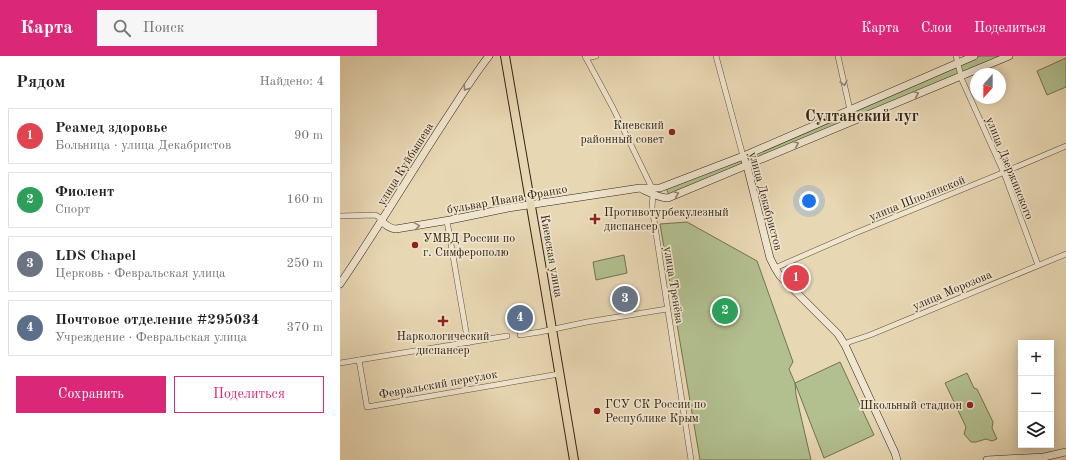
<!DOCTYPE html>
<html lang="ru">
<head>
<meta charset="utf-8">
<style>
  :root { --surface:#fff; --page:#f6f6f6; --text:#202124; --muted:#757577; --line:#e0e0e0; --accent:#db2777 }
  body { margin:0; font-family:"Old Standard TT",serif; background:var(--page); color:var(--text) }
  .controls { position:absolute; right:12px; bottom:12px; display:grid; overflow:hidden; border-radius:0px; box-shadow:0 2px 10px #0003 }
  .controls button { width:36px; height:36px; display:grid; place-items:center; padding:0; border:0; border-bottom:1px solid var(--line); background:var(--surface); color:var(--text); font:20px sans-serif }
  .compass { position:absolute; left:630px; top:12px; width:36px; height:36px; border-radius:50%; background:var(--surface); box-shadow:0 2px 10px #0003; rotate:201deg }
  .you { position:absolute; left:469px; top:145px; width:14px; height:14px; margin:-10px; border:3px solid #fff; border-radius:50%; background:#1a73e8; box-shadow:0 0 0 6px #1a73e833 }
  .badge { display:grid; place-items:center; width:26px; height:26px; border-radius:50%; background:var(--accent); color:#fff; font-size:13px; font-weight:700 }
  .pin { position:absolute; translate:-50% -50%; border:2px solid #fff; box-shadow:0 1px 4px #0006 }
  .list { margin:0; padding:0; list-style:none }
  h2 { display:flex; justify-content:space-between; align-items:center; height:52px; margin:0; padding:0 16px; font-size:17px }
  h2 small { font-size:13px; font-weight:400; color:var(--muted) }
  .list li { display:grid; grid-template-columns:26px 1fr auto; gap:12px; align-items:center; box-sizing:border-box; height:56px; margin:0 8px 8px; padding:0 8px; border:1px solid var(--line); border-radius:0px }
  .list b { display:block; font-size:15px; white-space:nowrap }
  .list p { margin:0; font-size:13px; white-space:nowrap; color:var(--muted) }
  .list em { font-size:13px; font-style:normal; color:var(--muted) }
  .actions { display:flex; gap:8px; padding:12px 16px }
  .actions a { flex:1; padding:9px 0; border:1px solid var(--accent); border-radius:0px; text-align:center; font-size:14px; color:var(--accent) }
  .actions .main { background:var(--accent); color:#fff }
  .icon { flex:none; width:22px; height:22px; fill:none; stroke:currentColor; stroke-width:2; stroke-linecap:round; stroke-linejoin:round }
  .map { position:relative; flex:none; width:726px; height:404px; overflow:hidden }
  header { display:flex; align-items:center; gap:24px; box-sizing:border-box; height:56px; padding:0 20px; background:var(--accent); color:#fff }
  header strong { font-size:19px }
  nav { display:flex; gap:22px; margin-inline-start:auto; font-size:14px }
  .search { width:280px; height:36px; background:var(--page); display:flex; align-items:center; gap:10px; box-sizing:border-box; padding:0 14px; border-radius:0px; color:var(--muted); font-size:15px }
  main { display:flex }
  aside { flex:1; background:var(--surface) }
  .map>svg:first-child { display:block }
  .green { fill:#b2bf8f; stroke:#727252 }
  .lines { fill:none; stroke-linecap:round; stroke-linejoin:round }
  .street-casing { stroke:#5f513c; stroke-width:6 }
  .secondary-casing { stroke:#312415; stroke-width:8 }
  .primary-casing { stroke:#312415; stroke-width:10 }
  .street { stroke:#f0e5ce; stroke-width:5 }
  .secondary { stroke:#f0e5ce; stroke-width:7 }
  .primary { stroke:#e8d7b3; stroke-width:8 }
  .oneway { stroke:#908472 }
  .poi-dot { fill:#8f2418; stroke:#f0e5ce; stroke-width:1.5 }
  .labels { text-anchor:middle; stroke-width:3.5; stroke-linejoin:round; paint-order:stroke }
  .poi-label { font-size:12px; fill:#312415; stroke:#f0e5ce; text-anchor:start }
  .street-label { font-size:12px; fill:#312415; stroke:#f0e5ce }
  .district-label { font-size:16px; font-weight:bold; fill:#312415; stroke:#f0e5ce }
</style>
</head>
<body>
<header>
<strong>Карта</strong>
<div class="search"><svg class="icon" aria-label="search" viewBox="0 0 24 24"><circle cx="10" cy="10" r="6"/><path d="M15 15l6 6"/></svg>Поиск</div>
<nav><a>Карта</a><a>Слои</a><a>Поделиться</a></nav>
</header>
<main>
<aside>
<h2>Рядом<small>Найдено: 4</small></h2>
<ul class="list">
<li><span class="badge" style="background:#e0444e">1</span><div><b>Реамед здоровье</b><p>Больница · улица Декабристов</p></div><em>90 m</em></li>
<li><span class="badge" style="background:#2e9e5b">2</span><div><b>Фиолент</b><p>Спорт</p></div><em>160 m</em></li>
<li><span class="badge" style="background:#6b7280">3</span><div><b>LDS Chapel</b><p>Церковь · Февральская улица</p></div><em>250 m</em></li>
<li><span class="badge" style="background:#5c6f8a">4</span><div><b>Почтовое отделение #295034</b><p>Учреждение · Февральская улица</p></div><em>370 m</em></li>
</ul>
<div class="actions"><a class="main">Сохранить</a><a>Поделиться</a></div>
</aside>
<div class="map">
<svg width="726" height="404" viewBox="0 0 726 404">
  <rect width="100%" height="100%" fill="#e8d7b3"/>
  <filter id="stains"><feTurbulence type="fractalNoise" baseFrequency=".005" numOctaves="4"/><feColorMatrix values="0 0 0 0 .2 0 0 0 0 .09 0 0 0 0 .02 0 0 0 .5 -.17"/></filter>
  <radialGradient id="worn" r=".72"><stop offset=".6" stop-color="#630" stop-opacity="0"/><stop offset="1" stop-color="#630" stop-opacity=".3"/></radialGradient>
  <g class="green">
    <polygon points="640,0 663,0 622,17 619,9"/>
    <polygon points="726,2 726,31 707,39 697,15"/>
    <polygon points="617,10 619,19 407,107 405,102"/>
    <polygon points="402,103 404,108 329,139 326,132"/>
    <polygon points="347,166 417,205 453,306 449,313 455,327 456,339 471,404 360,404 320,168"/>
    <polygon points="284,199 287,217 256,224 253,206"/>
    <polygon points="500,306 534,379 484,402 455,327"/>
    <polygon points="627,317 634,332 637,333 653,366 652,372 657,383 652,385 646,383 636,386 631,386 624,378 626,371 605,327"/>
  </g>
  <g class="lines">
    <g class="street-casing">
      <g id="street">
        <polyline points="245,0 273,52 312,132 313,139 312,151 351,404"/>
        <polyline points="376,0 403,100"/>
        <polyline points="498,0 510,54"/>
        <polyline points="616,0 622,24 664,117 698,209"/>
        <polyline points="246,2 256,0"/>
        <polyline points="0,160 35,159 39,161 41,165"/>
        <polyline points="107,165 128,287"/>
        <polyline points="435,212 513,178 655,120 726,90"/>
        <polyline points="180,279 200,276 247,266 327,253"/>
        <polyline points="505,289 509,286 530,279 726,198"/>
        <polyline points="19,304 27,351 219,318"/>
        <polyline points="0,307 167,280"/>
      </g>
    </g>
    <g class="secondary-casing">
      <g id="secondary">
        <polyline points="405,105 408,114 430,202 435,212 440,220 498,278 505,289 555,397 557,404"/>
        <path d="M 302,133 C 310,137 319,142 328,142 L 669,0"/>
        <path d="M 41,165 C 46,169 50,173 56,173 L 110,164 L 168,152 L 300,132 L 320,132 L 406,99 L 634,0"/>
        <path d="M 0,228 C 37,174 70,118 106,63 C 120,42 133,20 149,0"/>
        <polyline points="647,404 704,401 726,396"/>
      </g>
    </g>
    <g class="primary-casing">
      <polyline id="primary" points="165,0 202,214 234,404"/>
    </g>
    <use href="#street" class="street"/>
    <use href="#secondary" class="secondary"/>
    <use href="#primary" class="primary"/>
  </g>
  <defs><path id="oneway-chevron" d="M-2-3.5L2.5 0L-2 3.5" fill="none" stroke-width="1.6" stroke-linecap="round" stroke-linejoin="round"/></defs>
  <g class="oneway">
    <use href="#oneway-chevron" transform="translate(504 27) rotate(77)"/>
    <use href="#oneway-chevron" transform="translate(126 32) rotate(123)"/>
    <use href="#oneway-chevron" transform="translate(576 38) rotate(-23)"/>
    <use href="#oneway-chevron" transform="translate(456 88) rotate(-23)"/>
    <use href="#oneway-chevron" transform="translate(336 138) rotate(-22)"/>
    <use href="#oneway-chevron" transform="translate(77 170) rotate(-9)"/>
  </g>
  <g class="poi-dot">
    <circle cx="332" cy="76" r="4"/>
    <path d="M253 157h4v4h4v4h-4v4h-4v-4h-4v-4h4z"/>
    <circle cx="75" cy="189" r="4"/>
    <path d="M101 259h4v4h4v4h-4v4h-4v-4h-4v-4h4z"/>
    <circle cx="630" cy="349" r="4"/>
    <circle cx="257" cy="355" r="4"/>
  </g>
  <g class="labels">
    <g class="poi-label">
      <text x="324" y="73" text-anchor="end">Киевский<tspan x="324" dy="14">районный совет</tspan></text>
      <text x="264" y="160">Противотурбекулезный<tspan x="264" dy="14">диспансер</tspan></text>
      <text x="83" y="186">УМВД России по<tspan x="83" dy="14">г. Симферополю</tspan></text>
      <text x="103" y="284" text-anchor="middle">Наркологический<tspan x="103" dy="14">диспансер</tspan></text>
      <text x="265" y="352">ГСУ СК России по<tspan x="265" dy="14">Республике Крым</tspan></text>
      <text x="622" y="353" text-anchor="end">Школьный стадион</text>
    </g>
    <g class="street-label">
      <text transform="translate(65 108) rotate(-58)" y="4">улица Куйбышева</text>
      <text transform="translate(670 112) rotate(68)" y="4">улица Дзержинского</text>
      <text transform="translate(577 142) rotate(-22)" y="4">улица Шполянской</text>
      <text transform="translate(167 143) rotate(-10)" y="4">бульвар Ивана Франко</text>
      <text transform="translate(426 145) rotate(75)" y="4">улица Декабристов</text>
      <text transform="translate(212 200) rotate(80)" y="4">Киевская улица</text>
      <text transform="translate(334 229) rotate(81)" y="4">улица Тренёва</text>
      <text transform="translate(612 234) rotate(-23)" y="4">улица Морозова</text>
      <text transform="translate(98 328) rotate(-10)" y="4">Февральский переулок</text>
    </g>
    <g class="district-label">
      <text x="522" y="65">Султанский луг</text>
    </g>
  </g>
  <rect width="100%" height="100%" filter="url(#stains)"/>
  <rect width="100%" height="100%" fill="url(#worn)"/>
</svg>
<div class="controls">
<button>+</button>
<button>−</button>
<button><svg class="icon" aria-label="layers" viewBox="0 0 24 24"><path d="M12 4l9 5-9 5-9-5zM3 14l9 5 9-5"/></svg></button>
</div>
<svg class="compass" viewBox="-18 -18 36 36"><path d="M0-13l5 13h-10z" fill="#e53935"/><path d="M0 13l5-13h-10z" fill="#757577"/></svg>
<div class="you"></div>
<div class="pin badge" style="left:456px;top:222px;background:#e0444e">1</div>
<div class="pin badge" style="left:385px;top:255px;background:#2e9e5b">2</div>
<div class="pin badge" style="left:285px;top:243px;background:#6b7280">3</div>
<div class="pin badge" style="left:180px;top:262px;background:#5c6f8a">4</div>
</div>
</main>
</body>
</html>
